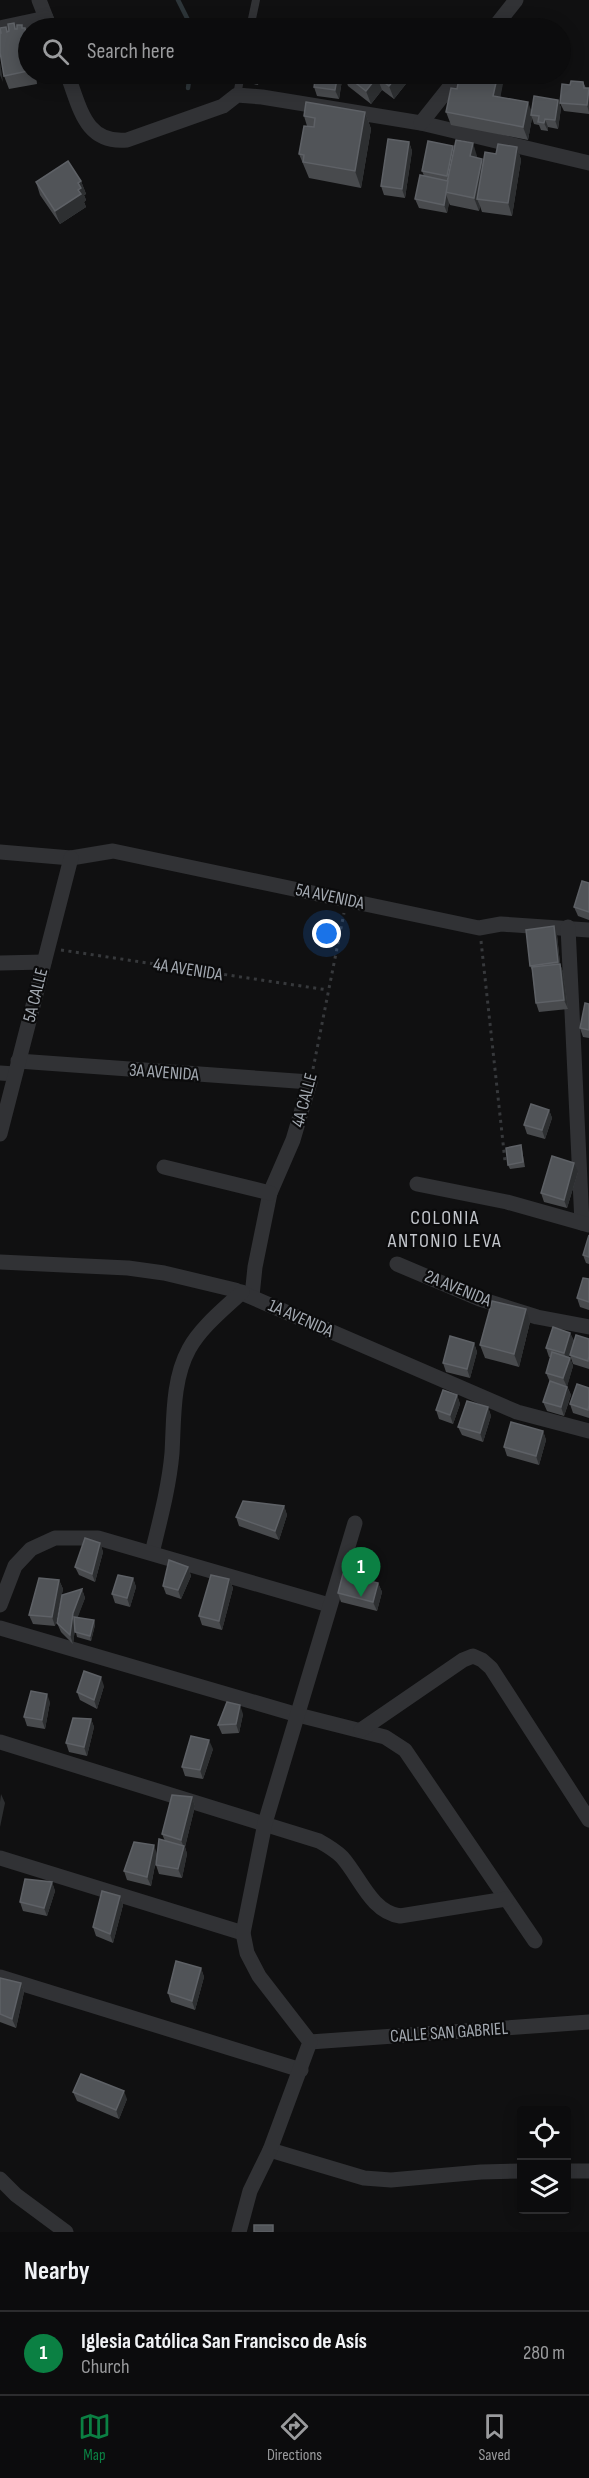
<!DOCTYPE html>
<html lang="en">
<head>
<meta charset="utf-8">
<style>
  :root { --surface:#0c0c0d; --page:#151516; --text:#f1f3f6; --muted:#9a9b9d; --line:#2c2c2e; --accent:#0b8043 }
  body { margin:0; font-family:"Sofia Sans Condensed",sans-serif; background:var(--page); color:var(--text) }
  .controls { position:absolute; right:18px; bottom:18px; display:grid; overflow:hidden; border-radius:6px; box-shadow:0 3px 15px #0003 }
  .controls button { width:54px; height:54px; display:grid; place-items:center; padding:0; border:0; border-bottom:2px solid var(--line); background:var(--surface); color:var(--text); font:30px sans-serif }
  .you { position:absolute; left:327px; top:934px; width:21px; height:21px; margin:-15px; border:4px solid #fff; border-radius:50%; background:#1a73e8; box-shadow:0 0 0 9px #1a73e833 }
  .badge { display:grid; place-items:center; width:39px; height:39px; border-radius:50%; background:var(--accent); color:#fff; font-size:20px; font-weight:700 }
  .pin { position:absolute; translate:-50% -50px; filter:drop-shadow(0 2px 3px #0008) }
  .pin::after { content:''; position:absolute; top:32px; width:21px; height:18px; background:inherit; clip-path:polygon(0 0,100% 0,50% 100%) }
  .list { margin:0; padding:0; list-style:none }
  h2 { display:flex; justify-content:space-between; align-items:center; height:78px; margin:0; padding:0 24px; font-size:26px }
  h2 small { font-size:20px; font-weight:400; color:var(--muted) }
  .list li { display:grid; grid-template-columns:39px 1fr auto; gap:18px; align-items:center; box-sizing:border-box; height:84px; padding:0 24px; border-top:2px solid var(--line) }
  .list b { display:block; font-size:22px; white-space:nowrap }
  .list p { margin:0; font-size:20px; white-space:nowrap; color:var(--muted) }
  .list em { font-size:20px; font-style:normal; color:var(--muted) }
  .icon { flex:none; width:33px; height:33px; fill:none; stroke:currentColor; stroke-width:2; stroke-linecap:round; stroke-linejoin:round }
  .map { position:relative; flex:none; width:589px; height:2232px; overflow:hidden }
  .search { position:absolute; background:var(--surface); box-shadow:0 3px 15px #0003; left:18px; right:18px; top:18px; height:66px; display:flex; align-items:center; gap:15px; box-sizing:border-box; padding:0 21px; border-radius:33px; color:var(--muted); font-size:22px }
  .sheet { height:162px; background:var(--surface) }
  nav { display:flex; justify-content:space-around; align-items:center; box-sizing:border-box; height:84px; border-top:2px solid var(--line); background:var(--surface); font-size:16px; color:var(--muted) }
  nav a { display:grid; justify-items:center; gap:3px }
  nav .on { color:var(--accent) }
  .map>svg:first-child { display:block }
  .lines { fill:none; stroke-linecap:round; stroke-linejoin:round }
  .stream { stroke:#2d3539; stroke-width:4.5 }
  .path { stroke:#37393c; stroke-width:3; stroke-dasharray:3 4.5; stroke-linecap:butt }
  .service { stroke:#313235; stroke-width:8 }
  .minor { stroke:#313235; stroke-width:15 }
  .wall { fill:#484a4d }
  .shaded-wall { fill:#2d2f31 }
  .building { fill:#515458; stroke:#5e6166; stroke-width:1.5 }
  .labels { text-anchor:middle; stroke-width:4.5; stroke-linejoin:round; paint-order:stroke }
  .street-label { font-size:18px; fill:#a2a8b0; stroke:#0b0b0c }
  .neighbourhood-label { font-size:20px; letter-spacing:1.5px; fill:#c3c6cc; stroke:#0b0b0c }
</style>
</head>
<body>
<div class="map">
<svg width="589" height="2232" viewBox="0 0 589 2232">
  <rect width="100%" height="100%" fill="#101011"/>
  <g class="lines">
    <g class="stream">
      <polyline points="178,0 192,28"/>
      <polyline points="188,88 190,74"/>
    </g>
    <g class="path">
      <polyline points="481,941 505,1161"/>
      <polyline points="61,950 328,990"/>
      <polyline points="313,1069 344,913"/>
    </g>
    <g class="service">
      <polyline points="250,28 256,0"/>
      <polyline points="237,95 241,74"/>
    </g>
    <g class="minor">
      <polyline points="39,0 50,28"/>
      <polyline points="0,28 46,18"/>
      <polyline points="494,28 516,0"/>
      <path d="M 67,74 C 80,106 84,144 127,140 L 223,106 L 237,95 L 262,97 L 421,123 L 589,163"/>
      <polyline points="421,123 460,74"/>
      <polyline points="0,852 71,858 113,851 479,928 501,924 589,930"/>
      <polyline points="568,927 582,1223"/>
      <polyline points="0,963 44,962"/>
      <polyline points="18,1061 310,1082 293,1140 270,1193 255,1267 252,1296"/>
      <polyline points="0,1073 15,1074"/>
      <polyline points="0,1134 71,858"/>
      <polyline points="164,1167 270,1193"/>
      <polyline points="417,1184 507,1202 589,1225"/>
      <polyline points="0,1262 128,1268 164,1273 235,1290 517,1412 589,1431"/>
      <polyline points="397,1264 480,1299 537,1317 589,1327"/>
      <path d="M 152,1553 C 160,1520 169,1487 172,1453 C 174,1420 172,1380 189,1349 C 201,1327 224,1309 242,1292"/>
      <polyline points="0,1605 15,1566 31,1549 55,1538 98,1538 329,1605"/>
      <polyline points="0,1628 298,1715 385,1737 405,1750 535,1941"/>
      <polyline points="361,1730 463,1660 473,1656 482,1660 491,1668 589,1820"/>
      <path d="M 0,1742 L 319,1841 C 328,1846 335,1850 342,1857 C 360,1877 371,1912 400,1916 L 506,1899"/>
      <polyline points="0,1858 243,1933"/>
      <polyline points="0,1977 301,2070"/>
      <polyline points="310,2042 589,2022"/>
      <polyline points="270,2150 364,2178 391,2180 481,2172 522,2171"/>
      <polyline points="566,2171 589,2171"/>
      <polyline points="0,2179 16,2195 66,2232"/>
      <polyline points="239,2232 250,2191 270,2150 310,2042 259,1976 247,1953 243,1933 265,1823 355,1523"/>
    </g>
  </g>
  <g class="wall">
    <polygon points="14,23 16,29 23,28 28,37 28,74 36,74 37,84 9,89 4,76 1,33 9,31"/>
    <polygon points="240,74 260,74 258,85 243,82"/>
    <polygon points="343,74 339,99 317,96 314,87"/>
    <polygon points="344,74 412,74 413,75 394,99 382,90 371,104 348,86"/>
    <polygon points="460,74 504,74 500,97 532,112 558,100 561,108 558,129 548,127 548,131 541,130 539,125 534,124 532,118 528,140 451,125 446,112 457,89"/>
    <polygon points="583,82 586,88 589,88 589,114 564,111 560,103 570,85"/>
    <polygon points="365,112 371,129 361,188 309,178 299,154 307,126 304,116"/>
    <polygon points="409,142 412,151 405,198 384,195 381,186"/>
    <polygon points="453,146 454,149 477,156 477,158 483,162 496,154 517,147 521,160 512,216 482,212 480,206 479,211 450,205 449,203 447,213 419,208 415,199 424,176 422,171"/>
    <polygon points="81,181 86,194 84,195 86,200 84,202 86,207 60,224 40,195 36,182"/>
    <polygon points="589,883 589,920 578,916 574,907"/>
    <polygon points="557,935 560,964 563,972 568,1009 539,1012 536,1003 532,970 530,966"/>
    <polygon points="589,1004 589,1038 583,1037 580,1028"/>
    <polygon points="549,1110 552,1118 545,1139 527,1134 524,1125"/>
    <polygon points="522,1150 525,1167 510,1169 508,1165"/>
    <polygon points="578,1172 567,1208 544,1202 541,1193"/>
    <polygon points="589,1235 589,1264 586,1263 583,1255"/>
    <polygon points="589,1279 589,1310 580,1307 577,1298"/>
    <polygon points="530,1322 519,1367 485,1358 480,1345"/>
    <polygon points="570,1333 574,1341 569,1357 570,1358 573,1366 567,1386 571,1395 564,1416 547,1411 543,1402 550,1382 546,1373 551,1357 549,1357 546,1348"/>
    <polygon points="589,1339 589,1369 573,1364 570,1355"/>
    <polygon points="474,1343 477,1352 470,1378 446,1372 443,1363"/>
    <polygon points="589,1388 589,1418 573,1413 570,1404"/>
    <polygon points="457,1395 460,1404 453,1424 439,1419 436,1410"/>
    <polygon points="488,1407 491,1416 483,1442 462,1435 458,1427"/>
    <polygon points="543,1431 546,1440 539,1465 507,1456 504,1447"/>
    <polygon points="284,1506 287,1515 279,1540 239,1526 236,1517"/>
    <polygon points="100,1543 103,1552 95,1582 79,1575 75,1567"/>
    <polygon points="188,1567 191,1576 181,1599 166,1594 163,1586"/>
    <polygon points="133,1578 136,1587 130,1607 115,1603 112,1594"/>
    <polygon points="229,1579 233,1588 222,1630 202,1625 199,1616"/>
    <polygon points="59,1580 63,1589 55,1626 33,1624 29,1615"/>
    <polygon points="378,1583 382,1592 377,1611 341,1602 338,1593"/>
    <polygon points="82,1589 85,1598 77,1618 94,1620 95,1625 91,1641 77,1637 75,1628 73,1644 61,1632 57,1623"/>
    <polygon points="104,1686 97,1709 80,1700 77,1692"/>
    <polygon points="50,1702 45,1729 27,1726 24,1717"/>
    <polygon points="243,1714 239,1733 222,1734 218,1725"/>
    <polygon points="91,1719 94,1727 87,1756 69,1752 66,1743"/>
    <polygon points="213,1749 203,1779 185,1776 182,1767"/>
    <polygon points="192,1797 195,1806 185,1847 187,1854 182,1878 159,1874 156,1865 157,1855 151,1886 127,1880 124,1871 157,1854 165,1841 162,1834"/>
    <polygon points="52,1882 55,1891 47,1916 23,1911 20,1902"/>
    <polygon points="120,1896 123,1905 113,1943 96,1936 93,1927"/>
    <polygon points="201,1968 204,1977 195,2010 171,2002 168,1993"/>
    <polygon points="0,1978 21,1983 24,1992 16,2028 0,2022"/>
    <polygon points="73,2092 127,2099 119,2119 77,2101"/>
  </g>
  <g class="shaded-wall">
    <polygon points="0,62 3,82 0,75"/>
    <polygon points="255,74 260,74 258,85 255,76"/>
    <polygon points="338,74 343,74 339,99 335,90"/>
    <polygon points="399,74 412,74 413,75 394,99 389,86"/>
    <polygon points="498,74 505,74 498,109 493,96"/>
    <polygon points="377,77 382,90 371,104 366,91"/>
    <polygon points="589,88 589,112 587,105"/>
    <polygon points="558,100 561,108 558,129 555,120"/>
    <polygon points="528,102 533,115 531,115 532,118 528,140 523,127"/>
    <polygon points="365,112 371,129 361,188 355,171"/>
    <polygon points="545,119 548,127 548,131 544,123"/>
    <polygon points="409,142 412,151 405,198 402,189"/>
    <polygon points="473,143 477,156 475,169 470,156"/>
    <polygon points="453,146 456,155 450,185 447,176"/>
    <polygon points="517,147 521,160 512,216 508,203"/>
    <polygon points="482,159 487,172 477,199 480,206 479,211 474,198"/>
    <polygon points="81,181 86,194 84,195 86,200 84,202 86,207 60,224 55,211 78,190 78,183"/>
    <polygon points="446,194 449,203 447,213 444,205"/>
    <polygon points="554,926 557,935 560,964 563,972 568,1009 564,1000 561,970 558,962"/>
    <polygon points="549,1110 552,1118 545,1139 542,1130"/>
    <polygon points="574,1163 578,1172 567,1208 564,1200"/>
    <polygon points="526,1309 530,1322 519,1367 514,1354"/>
    <polygon points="570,1333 574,1341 567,1362 564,1353"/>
    <polygon points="474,1343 477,1352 470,1378 467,1369"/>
    <polygon points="570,1358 573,1366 567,1387 563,1378"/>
    <polygon points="567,1387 571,1395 564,1416 561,1407"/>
    <polygon points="457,1395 460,1404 453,1424 450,1415"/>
    <polygon points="488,1407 491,1416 483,1442 480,1433"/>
    <polygon points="543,1431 546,1440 539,1465 536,1456"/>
    <polygon points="284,1506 287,1515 279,1540 275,1531"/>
    <polygon points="100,1543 103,1552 95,1582 92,1574"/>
    <polygon points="188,1567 191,1576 181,1599 178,1590"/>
    <polygon points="133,1578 136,1587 130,1607 127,1598"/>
    <polygon points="229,1579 233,1588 222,1630 219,1621"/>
    <polygon points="59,1580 63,1589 55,1626 52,1617"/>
    <polygon points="378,1583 382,1592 377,1611 373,1602"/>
    <polygon points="82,1589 85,1598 76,1622 73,1644 70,1635 73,1613"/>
    <polygon points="94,1620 95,1625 91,1641 90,1636"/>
    <polygon points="101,1677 104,1686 97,1709 94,1700"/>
    <polygon points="47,1694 50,1702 45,1729 42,1720"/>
    <polygon points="240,1705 243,1714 239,1733 236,1724"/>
    <polygon points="91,1719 94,1727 87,1756 84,1747"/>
    <polygon points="209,1740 213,1749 203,1779 200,1770"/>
    <polygon points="1,1794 5,1803 0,1827 0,1802"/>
    <polygon points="192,1797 195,1806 185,1847 187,1854 182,1878 178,1869 184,1848 181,1840"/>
    <polygon points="154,1845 157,1854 151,1886 147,1877"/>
    <polygon points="52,1882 55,1891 47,1916 44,1908"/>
    <polygon points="120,1896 123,1905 113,1943 110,1934"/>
    <polygon points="201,1968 204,1977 195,2010 192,2001"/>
    <polygon points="21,1983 24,1992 16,2028 12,2019"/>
    <polygon points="124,2091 127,2099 119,2119 116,2110"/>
  </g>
  <g class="building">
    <polygon points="14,23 15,29 17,29 17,25 22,25 22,28 25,28 28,47 28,71 4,76 0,52 0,33 1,33 0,28 6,27 7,32 9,31 8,24"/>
    <polygon points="240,74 255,74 255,76"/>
    <polygon points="316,74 338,74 335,90 314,87"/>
    <polygon points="344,74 399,74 389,86 377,77 366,91"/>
    <polygon points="460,74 498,74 493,96 528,102 523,127 446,112 451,88 457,89"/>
    <polygon points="571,81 583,82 584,88 589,88 587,105 560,103 562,84 570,85"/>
    <polygon points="534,96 558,100 555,120 545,119 544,123 538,122 539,116 531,115"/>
    <polygon points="306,102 365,112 355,171 303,162 304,155 299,154 304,126 314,127 315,118 304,116"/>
    <polygon points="388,139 409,142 402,189 381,186"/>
    <polygon points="456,140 473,143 470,156 482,159 474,198 445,192"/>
    <polygon points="428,141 453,146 447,176 422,171"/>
    <polygon points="498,144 517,147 508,203 477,199 485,152 496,154"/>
    <polygon points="68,161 81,181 78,183 81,188 78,190 81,194 55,211 36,182"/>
    <polygon points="420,175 448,181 444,205 415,199"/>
    <polygon points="582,881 589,883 589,912 574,907"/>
    <polygon points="554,926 558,962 530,966 526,930"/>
    <polygon points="560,964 564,1000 536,1003 532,967"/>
    <polygon points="585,1003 589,1004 589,1030 580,1028"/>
    <polygon points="531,1104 549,1110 542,1130 524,1125"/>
    <polygon points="521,1145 523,1162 508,1165 506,1148"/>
    <polygon points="552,1156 574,1163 564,1200 541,1193"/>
    <polygon points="589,1235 589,1257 583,1255"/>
    <polygon points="583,1278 589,1279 589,1302 577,1298"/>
    <polygon points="492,1301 526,1309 514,1354 480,1345"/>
    <polygon points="553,1327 570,1333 564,1353 546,1348"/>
    <polygon points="576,1335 589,1339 589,1356 588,1361 570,1355"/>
    <polygon points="450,1336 474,1343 467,1369 443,1363"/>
    <polygon points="552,1352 570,1358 563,1378 546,1373"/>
    <polygon points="550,1381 567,1387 561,1407 543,1402"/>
    <polygon points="577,1384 589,1388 589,1405 588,1410 570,1404"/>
    <polygon points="443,1390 457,1395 450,1415 436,1410"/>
    <polygon points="467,1401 488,1407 480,1433 458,1427"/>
    <polygon points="511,1422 543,1431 536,1456 504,1447"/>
    <polygon points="243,1501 284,1506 275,1531 236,1517"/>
    <polygon points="85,1538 100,1543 92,1574 75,1567"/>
    <polygon points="169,1560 188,1567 178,1590 163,1586"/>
    <polygon points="343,1574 378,1583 373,1602 338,1593"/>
    <polygon points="118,1575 133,1578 127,1598 112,1594"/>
    <polygon points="211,1575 229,1579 219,1621 199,1616"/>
    <polygon points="39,1578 59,1580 52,1617 29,1615"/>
    <polygon points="82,1589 73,1613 70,1635 57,1623 62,1595"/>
    <polygon points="74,1617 94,1620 90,1636 75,1632"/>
    <polygon points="84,1671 101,1677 94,1700 77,1692"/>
    <polygon points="31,1691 47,1694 42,1720 24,1717"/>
    <polygon points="227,1702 240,1705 236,1724 218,1725"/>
    <polygon points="73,1718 91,1719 84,1747 66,1743"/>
    <polygon points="191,1736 209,1740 200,1770 182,1767"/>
    <polygon points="172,1795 192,1797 181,1840 162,1834"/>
    <polygon points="159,1839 184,1846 178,1869 156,1865"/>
    <polygon points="134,1842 154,1845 147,1877 124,1871"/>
    <polygon points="25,1879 52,1882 44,1908 20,1902"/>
    <polygon points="102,1891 120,1896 110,1934 93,1927"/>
    <polygon points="176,1961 201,1968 192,2001 168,1993"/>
    <polygon points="0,1978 21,1983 12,2019 0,2014"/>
    <polygon points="81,2074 124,2091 116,2110 73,2092"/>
    <rect x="254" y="2225" width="19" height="7"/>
  </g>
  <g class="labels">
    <g class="street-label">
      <text transform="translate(330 896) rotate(12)" y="6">5A AVENIDA</text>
      <text transform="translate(188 969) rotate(9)" y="6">4A AVENIDA</text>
      <text transform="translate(35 995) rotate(-76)" y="6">5A CALLE</text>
      <text transform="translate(164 1072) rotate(4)" y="6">3A AVENIDA</text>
      <text transform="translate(304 1100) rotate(-75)" y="6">4A CALLE</text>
      <text transform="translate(458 1288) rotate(22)" y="6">2A AVENIDA</text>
      <text transform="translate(301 1318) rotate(24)" y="6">1A AVENIDA</text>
      <text transform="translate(449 2032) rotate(-4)" y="6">CALLE SAN GABRIEL</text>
    </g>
    <g class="neighbourhood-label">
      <text x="445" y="1224">COLONIA<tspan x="445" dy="23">ANTONIO LEVA</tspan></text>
    </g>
  </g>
</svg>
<div class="controls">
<button><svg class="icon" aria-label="locate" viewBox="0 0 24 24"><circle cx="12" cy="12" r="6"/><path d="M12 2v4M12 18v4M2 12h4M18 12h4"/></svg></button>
<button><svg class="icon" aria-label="layers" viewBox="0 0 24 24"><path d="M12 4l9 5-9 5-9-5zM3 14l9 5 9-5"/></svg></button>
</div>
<div class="you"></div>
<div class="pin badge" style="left:361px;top:1597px">1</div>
<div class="search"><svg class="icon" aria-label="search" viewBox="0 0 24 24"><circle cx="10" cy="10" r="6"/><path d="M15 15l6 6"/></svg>Search here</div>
</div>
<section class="sheet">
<h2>Nearby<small></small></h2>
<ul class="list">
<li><span class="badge">1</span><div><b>Iglesia Católica San Francisco de Asís</b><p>Church</p></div><em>280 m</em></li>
</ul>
</section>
<nav>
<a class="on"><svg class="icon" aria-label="map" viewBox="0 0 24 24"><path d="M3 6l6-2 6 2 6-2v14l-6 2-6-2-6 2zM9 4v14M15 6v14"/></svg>Map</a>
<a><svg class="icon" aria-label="directions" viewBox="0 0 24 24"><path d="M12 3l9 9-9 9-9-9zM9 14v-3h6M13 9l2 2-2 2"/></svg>Directions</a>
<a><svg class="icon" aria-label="saved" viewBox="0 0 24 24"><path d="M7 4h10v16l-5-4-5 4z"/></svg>Saved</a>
</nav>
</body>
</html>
